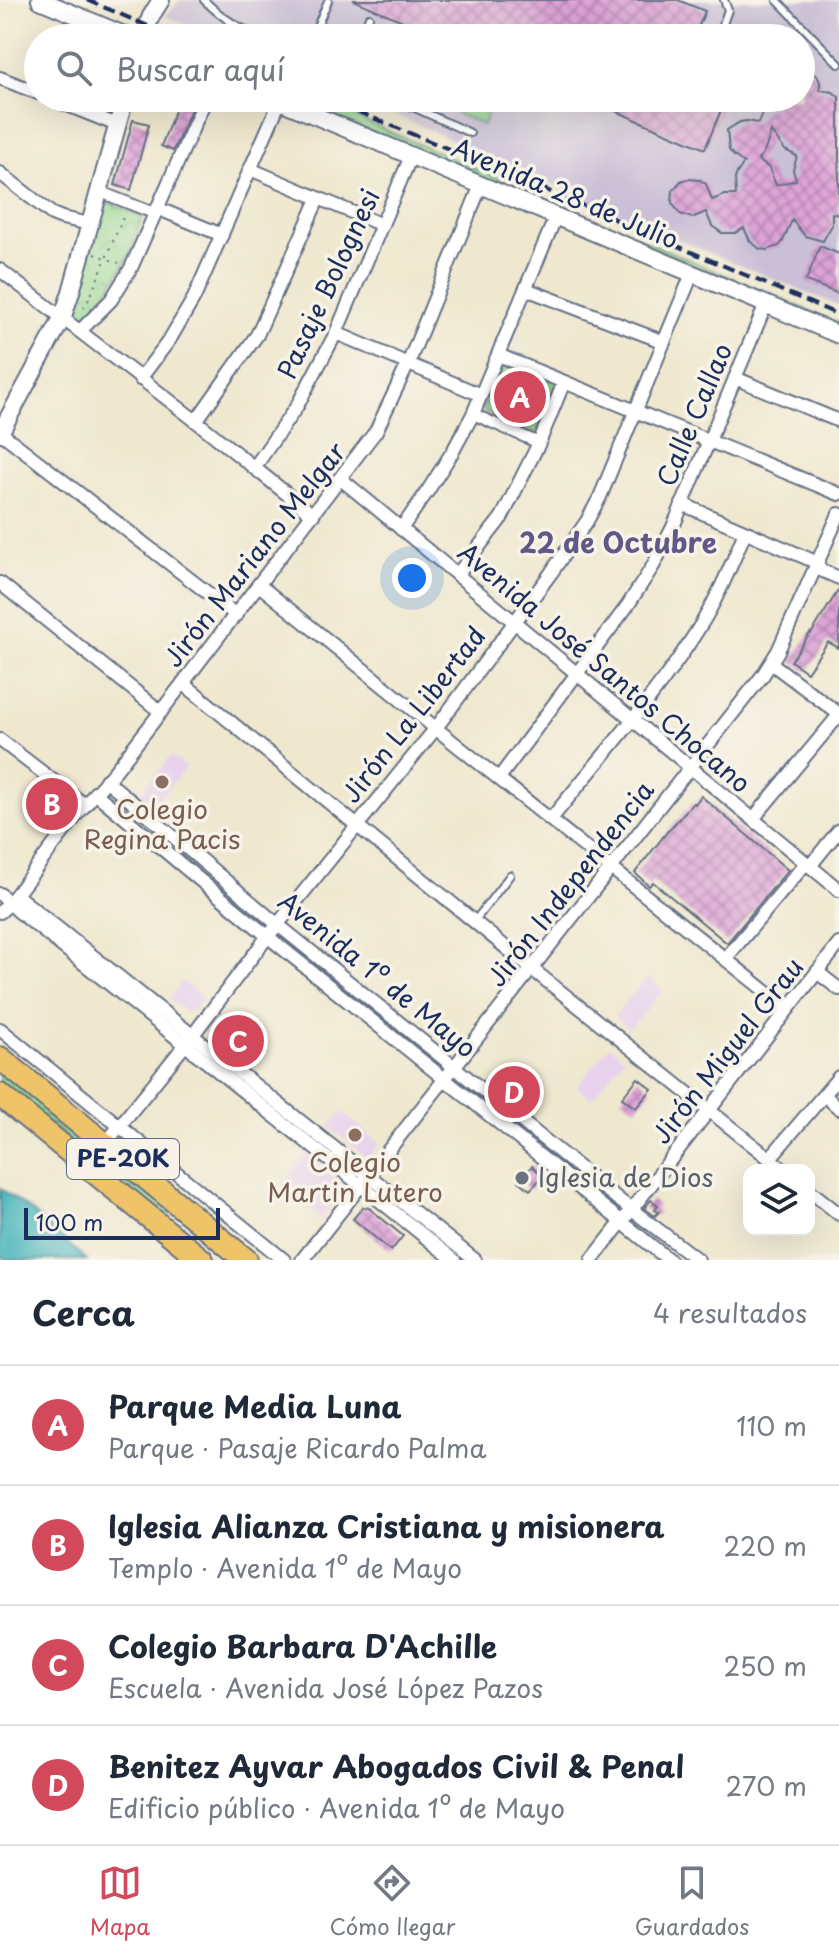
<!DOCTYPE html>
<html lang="es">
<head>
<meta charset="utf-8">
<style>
  :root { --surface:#fff; --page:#f6f6f7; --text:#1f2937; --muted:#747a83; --line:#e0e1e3; --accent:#d1495b }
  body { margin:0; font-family:"Playpen Sans",sans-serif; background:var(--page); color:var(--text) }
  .controls { position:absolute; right:24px; bottom:24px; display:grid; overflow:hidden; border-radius:16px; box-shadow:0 8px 32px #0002 }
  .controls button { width:72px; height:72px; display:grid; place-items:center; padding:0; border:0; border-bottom:2px solid var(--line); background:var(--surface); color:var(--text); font:40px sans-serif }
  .scale { position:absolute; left:24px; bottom:20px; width:196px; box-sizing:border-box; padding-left:8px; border:4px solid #1b2f5e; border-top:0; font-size:22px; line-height:28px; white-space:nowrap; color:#1b2f5e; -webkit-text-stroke:6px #f7f3e8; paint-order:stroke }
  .you { position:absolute; left:412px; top:578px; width:28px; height:28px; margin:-20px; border:6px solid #fff; border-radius:50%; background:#1a73e8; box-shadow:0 0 0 12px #1a73e833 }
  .badge { display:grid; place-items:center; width:52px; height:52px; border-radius:50%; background:var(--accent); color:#fff; font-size:26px; font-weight:700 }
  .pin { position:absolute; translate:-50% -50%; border:4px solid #fff; box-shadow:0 2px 8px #0006 }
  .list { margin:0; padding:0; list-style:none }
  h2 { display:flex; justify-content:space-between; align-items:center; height:104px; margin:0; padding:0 32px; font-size:34px }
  h2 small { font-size:26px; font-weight:400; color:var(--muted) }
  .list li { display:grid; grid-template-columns:52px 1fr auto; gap:24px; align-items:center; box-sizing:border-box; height:120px; padding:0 32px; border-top:2px solid var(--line) }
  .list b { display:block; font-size:30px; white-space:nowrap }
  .list p { margin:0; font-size:26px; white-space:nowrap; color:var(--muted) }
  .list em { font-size:26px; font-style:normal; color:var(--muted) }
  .icon { flex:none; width:44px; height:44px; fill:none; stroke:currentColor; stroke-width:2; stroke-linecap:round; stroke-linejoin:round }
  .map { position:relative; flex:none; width:839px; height:1260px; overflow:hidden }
  .search { position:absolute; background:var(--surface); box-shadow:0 8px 32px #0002; left:24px; right:24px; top:24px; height:88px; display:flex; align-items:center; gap:20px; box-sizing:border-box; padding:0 28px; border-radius:44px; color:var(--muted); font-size:30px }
  .sheet { height:584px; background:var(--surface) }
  nav { display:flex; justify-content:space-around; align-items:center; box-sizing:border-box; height:112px; border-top:2px solid var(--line); background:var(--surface); font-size:22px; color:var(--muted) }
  nav a { display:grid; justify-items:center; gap:4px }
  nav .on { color:var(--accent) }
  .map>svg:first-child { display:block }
  .built { fill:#e8d2ee }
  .industrial { fill:#c9bfd7 }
  .grass { fill:url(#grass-dots); stroke:#588377; stroke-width:2 }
  .park { fill:url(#park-crowns); stroke:#588377; stroke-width:2 }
  .pitch { fill:#94d790; stroke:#588377; stroke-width:2 }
  .water { fill:#43b3bb; stroke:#2f718c; stroke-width:2 }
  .building { fill:url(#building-cross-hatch); fill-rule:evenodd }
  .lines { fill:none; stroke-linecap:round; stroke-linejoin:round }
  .service-casing { stroke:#657086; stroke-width:10 }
  .pedestrian-casing { stroke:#657086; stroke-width:14 }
  .minor-casing { stroke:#657086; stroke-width:16 }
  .tertiary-casing { stroke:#657086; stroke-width:20 }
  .trunk-casing { stroke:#657086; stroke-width:26 }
  .path { stroke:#657086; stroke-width:2; stroke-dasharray:2 6; stroke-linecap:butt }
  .service { stroke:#fff; stroke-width:6 }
  .pedestrian { stroke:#fff; stroke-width:10 }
  .minor { stroke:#fff; stroke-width:12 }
  .tertiary { stroke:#fff; stroke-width:16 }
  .trunk { stroke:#efc469; stroke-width:22 }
  .rail { stroke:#1b2f5e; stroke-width:4; stroke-dasharray:12 6; stroke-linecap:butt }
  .education-dot { fill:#8d6e63; stroke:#f7f3e8; stroke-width:3 }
  .worship-dot { fill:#6b7280; stroke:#f7f3e8; stroke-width:3 }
  .labels { text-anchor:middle; stroke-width:7; stroke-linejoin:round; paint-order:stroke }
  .shield { fill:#f7f3e8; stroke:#5d6a87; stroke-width:2 }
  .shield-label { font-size:24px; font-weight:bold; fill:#1b2f5e }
  .street-label { font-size:26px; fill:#1b2f5e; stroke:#f7f3e8 }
  .education-label { font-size:26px; fill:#785e54; stroke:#f7f3e8 }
  .worship-label { font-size:26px; fill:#5b616d; stroke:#f7f3e8; text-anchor:start }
  .neighbourhood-label { font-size:28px; font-weight:bold; fill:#5f5888; stroke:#f7f3e8 }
</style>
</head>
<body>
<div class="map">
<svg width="839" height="1260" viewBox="0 0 839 1260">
  <defs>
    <pattern id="grass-dots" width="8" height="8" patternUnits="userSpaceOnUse" patternTransform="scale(2)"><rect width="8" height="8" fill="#94d790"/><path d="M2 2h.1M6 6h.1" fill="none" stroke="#7fb97f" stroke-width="1.8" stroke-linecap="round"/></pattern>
    <pattern id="park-crowns" width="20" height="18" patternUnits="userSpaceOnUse" patternTransform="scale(2)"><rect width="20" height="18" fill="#94d790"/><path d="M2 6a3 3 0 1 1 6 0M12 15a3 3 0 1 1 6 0" fill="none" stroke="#7fb97f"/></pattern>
    <pattern id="building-cross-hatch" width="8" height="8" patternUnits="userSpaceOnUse" patternTransform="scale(2)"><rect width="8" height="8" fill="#dea3d7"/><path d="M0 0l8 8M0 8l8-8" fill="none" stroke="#b385b2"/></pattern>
  </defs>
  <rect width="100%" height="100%" fill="#f7f3e8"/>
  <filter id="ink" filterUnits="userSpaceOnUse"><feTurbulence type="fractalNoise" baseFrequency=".0125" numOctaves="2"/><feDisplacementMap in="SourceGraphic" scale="16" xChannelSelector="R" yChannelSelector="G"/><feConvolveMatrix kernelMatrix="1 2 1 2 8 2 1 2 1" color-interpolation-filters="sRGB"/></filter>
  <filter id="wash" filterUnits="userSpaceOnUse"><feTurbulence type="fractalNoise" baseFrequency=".006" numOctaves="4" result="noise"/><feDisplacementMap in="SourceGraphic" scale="32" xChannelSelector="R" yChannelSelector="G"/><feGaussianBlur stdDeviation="1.8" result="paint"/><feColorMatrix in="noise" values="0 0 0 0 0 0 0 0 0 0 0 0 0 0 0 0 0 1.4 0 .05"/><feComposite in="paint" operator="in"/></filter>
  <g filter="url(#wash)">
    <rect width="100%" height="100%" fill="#efe8cf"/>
    <g class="built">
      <polygon points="171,756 186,767 152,808 138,796"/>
      <polygon points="648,977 663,991 629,1029 614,1016"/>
      <polygon points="182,981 203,998 193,1010 186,1012 169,999"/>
      <polygon points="225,1017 264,1049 252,1065 211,1034"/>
      <polygon points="610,1045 624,1058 592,1099 577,1087"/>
      <polygon points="342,1112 380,1143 370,1156 366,1157 329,1127"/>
      <polygon points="306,1155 342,1185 343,1192 321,1218 281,1186"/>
    </g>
    <polygon class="industrial" points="181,0 839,0 839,306 707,252 357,98 801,98 801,38 216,38 165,16"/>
    <polygon class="grass" points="0,1067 175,1208 166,1219 0,1085"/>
    <g class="park">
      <polygon points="292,98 311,98 839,324 839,333"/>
      <polygon points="103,200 143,217 128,259 99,303 88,315 82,315 77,311 79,294"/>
      <polygon points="503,360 559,383 536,434 482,410"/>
    </g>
    <polygon class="pitch" points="421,98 494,98 483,125"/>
    <polygon class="water" points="0,1188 31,1211 87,1260 7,1260 0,1255"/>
    <g id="blocks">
      <g class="building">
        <polygon points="353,0 678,0 705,11 694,38 443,38"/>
        <path d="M 801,69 L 817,75 L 820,82 L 820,90 L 833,92 L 839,97 L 839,215 L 832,213 L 832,225 L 823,241 L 805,236 L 792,220 L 783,241 L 779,246 L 767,250 L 760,249 L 750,241 L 744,228 L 735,233 L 722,233 L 712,226 L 706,212 L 692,218 L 680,214 L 672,203 L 673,190 L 681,181 L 688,179 L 700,180 L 706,184 L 712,200 L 725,195 L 736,195 L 735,179 L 737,173 L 744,163 L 733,155 L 729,150 L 727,130 L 740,122 L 747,121 L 758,123 L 763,111 L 778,107 L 777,98 L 801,98 ZM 771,132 L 785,150 L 797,156 L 793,170 L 796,180 L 776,185 L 769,168 L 758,160 L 765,150 Z"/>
        <polygon points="180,98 196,98 173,151 161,146"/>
        <polygon points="585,98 726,98 705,149"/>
        <polygon points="133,120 149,124 131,190 115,185"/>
        <polygon points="820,246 839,254 839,294 806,281"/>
        <polygon points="839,589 839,648 828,642 807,672 791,661 810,633 811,634"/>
        <polygon points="701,796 788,870 727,943 653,882 649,886 635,873 667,832 693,803 695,804"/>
        <polygon points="638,1078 652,1089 636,1108 622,1098"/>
        <polygon points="532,1166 543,1176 530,1190 519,1181"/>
        <polygon points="651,1200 658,1205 655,1210 659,1212 655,1216 644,1208"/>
        <polygon points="363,1207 369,1208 403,1236 391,1251 353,1219"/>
      </g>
    </g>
  </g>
  <g filter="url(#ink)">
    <use href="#blocks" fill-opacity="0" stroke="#657086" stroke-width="2"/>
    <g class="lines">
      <g class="service-casing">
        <g id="service">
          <path d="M 204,0 C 223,19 238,27 262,38"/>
          <polyline points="777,0 839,64"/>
          <polyline points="312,38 328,1"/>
          <polyline points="360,38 369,17"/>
          <polyline points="408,38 409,35"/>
          <polyline points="718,38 728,10 724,0"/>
          <polyline points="393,98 470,133"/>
          <polyline points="474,922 510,875"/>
        </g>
      </g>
      <g class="pedestrian-casing">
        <g id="pedestrian">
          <polyline points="98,191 156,214"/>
          <polyline points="473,414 539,443"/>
        </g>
      </g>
      <g class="minor-casing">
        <g id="minor">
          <polyline points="0,78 38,93"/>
          <polyline points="50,98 117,125"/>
          <polyline points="250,169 382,225"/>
          <polyline points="0,173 52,214 62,218 90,224"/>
          <polyline points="159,209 222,235"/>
          <polyline points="0,270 196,421 313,515"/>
          <polyline points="526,289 664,342"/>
          <polyline points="80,331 111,300 131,268 206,98"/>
          <polyline points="336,333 481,395"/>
          <polyline points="498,355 839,494"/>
          <polyline points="735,378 839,421"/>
          <polyline points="140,379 170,339 194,298 280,101"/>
          <polyline points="196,421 257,335 318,199"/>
          <polyline points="0,432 236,615"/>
          <polyline points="254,468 297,406 336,333 411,156"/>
          <polyline points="341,479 839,890"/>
          <polyline points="682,504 818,563"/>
          <polyline points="401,529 427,492 453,451 473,414 556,216"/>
          <polyline points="816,568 839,578"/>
          <polyline points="457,575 502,517 539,443 564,382"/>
          <polyline points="0,583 161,712"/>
          <polyline points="259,585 444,735 788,1009"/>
          <polyline points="771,663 839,714"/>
          <polyline points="183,683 532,969 784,1170"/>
          <polyline points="0,740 85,805"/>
          <polyline points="499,778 628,605 653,566 673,527 766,304"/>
          <polyline points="106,780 277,924 619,1200 698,1260"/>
          <polyline points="95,793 277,944 669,1260"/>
          <path d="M 551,819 C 600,758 655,698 697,631 C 717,600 731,566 745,532"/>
          <polyline points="753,819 839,715"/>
          <polyline points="810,866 839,830"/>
          <polyline points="0,894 17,910 454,1260"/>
          <polyline points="16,895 475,1260"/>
          <polyline points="0,912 9,904 78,813 115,771 183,683 376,431 408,364 481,185"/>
          <polyline points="726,958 806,863"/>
          <polyline points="817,972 839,989"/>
          <polyline points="0,1029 284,1260"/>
          <polyline points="824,1095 839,1108"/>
          <polyline points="105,1144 193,1035 261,945 436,728 551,573 587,521 600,497 692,274"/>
          <polyline points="770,1158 839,1077"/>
          <polyline points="809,1190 839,1214"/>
          <polyline points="302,1260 763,675 778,651 839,514"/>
          <polyline points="592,1260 839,944"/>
        </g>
      </g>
      <g class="tertiary-casing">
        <g id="tertiary">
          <polyline points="40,0 131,38"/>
          <polyline points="143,38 151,16 161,0"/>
          <polyline points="273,98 839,335"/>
          <polyline points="0,433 62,319 71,292 125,98"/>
        </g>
      </g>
      <g class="trunk-casing">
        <g id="trunk">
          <polyline points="0,1058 246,1260"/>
          <polyline points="0,1095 202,1260"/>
        </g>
      </g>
      <g class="path">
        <polyline points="95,254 119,263"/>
        <polyline points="84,308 90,297 124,215"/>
      </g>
      <use href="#service" class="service"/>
      <use href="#pedestrian" class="pedestrian"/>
      <use href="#minor" class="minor"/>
      <use href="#tertiary" class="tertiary"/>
      <use href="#trunk" class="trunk"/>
      <g class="rail">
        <polyline points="87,0 176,38"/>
        <polyline points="324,98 483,163 839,315"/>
      </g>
    </g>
  </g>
  <g class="education-dot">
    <circle cx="162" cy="782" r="8"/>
    <circle cx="355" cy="1135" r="8"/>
  </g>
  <circle class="worship-dot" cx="522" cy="1178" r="8"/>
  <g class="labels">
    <rect class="shield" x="67" y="1139" width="112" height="40" rx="6"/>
    <g class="shield-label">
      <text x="123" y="1167">PE-20K</text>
    </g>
    <g class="street-label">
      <text transform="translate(565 194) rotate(23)" y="9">Avenida 28 de Julio</text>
      <text transform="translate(329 284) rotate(-65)" y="9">Pasaje Bolognesi</text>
      <text transform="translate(695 415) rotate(-67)" y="9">Calle Callao</text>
      <text transform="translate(255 555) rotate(-52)" y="9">Jirón Mariano Melgar</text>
      <text transform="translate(604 668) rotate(40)" y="9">Avenida José Santos Chocano</text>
      <text transform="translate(414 715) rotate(-52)" y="9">Jirón La Libertad</text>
      <text transform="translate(571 884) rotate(-52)" y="9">Jirón Independencia</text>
      <text transform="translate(377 975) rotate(39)" y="9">Avenida 1º de Mayo</text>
      <text transform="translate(728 1051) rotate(-52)" y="9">Jirón Miguel Grau</text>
    </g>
    <g class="education-label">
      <text x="162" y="819">Colegio<tspan x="162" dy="30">Regina Pacis</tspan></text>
      <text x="355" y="1172">Colegio<tspan x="355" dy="30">Martin Lutero</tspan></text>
    </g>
    <g class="worship-label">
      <text x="538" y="1187">Iglesia de Dios</text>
    </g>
    <g class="neighbourhood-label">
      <text x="618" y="553">22 de Octubre</text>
    </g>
  </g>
</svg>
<div class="controls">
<button><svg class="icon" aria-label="layers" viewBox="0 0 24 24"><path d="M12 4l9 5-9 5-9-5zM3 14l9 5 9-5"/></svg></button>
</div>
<div class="scale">100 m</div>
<div class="you"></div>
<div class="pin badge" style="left:520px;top:397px">A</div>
<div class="pin badge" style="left:52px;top:804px">B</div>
<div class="pin badge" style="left:238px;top:1041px">C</div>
<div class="pin badge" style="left:514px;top:1092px">D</div>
<div class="search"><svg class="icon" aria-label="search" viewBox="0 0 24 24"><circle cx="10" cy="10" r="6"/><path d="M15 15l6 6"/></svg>Buscar aquí</div>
</div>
<section class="sheet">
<h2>Cerca<small>4 resultados</small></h2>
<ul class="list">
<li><span class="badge">A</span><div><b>Parque Media Luna</b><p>Parque · Pasaje Ricardo Palma</p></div><em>110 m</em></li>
<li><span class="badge">B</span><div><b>Iglesia Alianza Cristiana y misionera</b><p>Templo · Avenida 1º de Mayo</p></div><em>220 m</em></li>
<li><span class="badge">C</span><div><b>Colegio Barbara D'Achille</b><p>Escuela · Avenida José López Pazos</p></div><em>250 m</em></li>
<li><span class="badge">D</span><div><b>Benitez Ayvar Abogados Civil &amp; Penal</b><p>Edificio público · Avenida 1º de Mayo</p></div><em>270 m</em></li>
</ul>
</section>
<nav>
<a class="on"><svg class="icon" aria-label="map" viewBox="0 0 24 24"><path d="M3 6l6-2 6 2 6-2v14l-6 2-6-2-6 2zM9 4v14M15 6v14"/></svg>Mapa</a>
<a><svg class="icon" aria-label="directions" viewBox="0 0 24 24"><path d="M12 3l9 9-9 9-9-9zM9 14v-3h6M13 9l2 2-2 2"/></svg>Cómo llegar</a>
<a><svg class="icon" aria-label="saved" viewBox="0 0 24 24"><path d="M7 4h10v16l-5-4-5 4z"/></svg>Guardados</a>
</nav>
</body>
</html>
